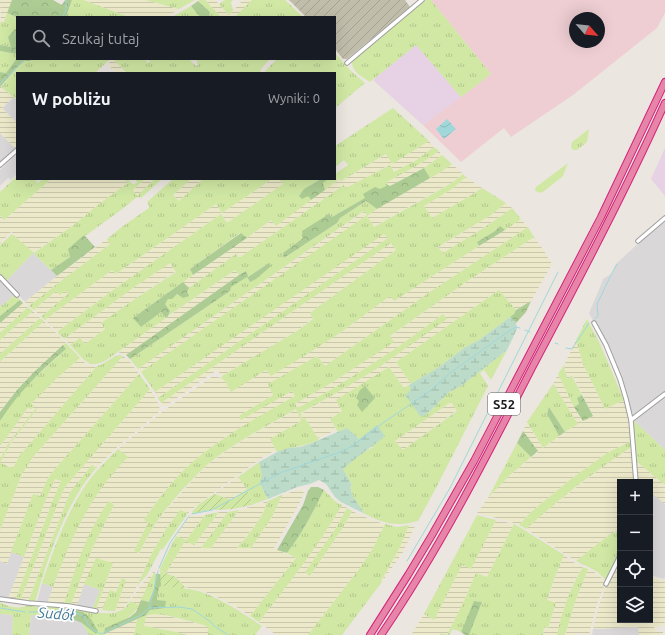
<!DOCTYPE html>
<html lang="pl">
<head>
<meta charset="utf-8">
<style>
  :root { --surface:#171b24; --page:#20242c; --text:#f1f3f6; --muted:#9ea1a6; --line:#363941 }
  body { margin:0; font-family:Ubuntu,sans-serif; background:var(--page); color:var(--text) }
  .controls { position:absolute; right:12px; bottom:12px; display:grid; overflow:hidden; border-radius:0px; box-shadow:0 4px 16px #0002 }
  .controls button { width:36px; height:36px; display:grid; place-items:center; padding:0; border:0; border-bottom:1px solid var(--line); background:var(--surface); color:var(--text); font:20px sans-serif }
  .compass { position:absolute; left:569px; top:12px; width:36px; height:36px; border-radius:50%; background:var(--surface); box-shadow:0 4px 16px #0002; rotate:117deg }
  .list { margin:0; padding:0; list-style:none }
  h2 { display:flex; justify-content:space-between; align-items:center; height:52px; margin:0; padding:0 16px; font-size:17px }
  h2 small { font-size:13px; font-weight:400; color:var(--muted) }
  .icon { flex:none; width:22px; height:22px; fill:none; stroke:currentColor; stroke-width:2; stroke-linecap:round; stroke-linejoin:round }
  .map { position:relative; flex:none; width:665px; height:635px; overflow:hidden }
  .search { position:absolute; background:var(--surface); box-shadow:0 4px 16px #0002; left:16px; top:16px; width:320px; height:44px; display:flex; align-items:center; gap:10px; box-sizing:border-box; padding:0 14px; border-radius:0px; color:var(--muted); font-size:15px }
  .panel { position:absolute; background:var(--surface); box-shadow:0 4px 16px #0002; left:16px; top:72px; width:320px; height:108px; border-radius:0px }
  .map>svg:first-child { display:block }
  .residential { fill:#d9d7d8 }
  .commercial { fill:#eeced2; fill-rule:evenodd }
  .industrial { fill:#e6d1e5 }
  .construction { fill:url(#construction-furrows) }
  .farmland { fill:url(#farmland-rules) }
  .grass { fill:url(#grass-tufts); fill-rule:evenodd }
  .forest { fill:url(#forest-crowns) }
  .wetland { fill:url(#wetland-marsh) }
  .garden { fill:url(#garden-furrows) }
  .water { fill:url(#water-waves) }
  .lines { fill:none; stroke-linecap:round; stroke-linejoin:round }
  .stream { stroke:#9fd7db; stroke-width:1 }
  .minor-casing { stroke:#9f9f9f; stroke-width:5.5 }
  .motorway-casing { stroke:#d5227c; stroke-width:8 }
  .minor { stroke:#fff; stroke-width:3.5 }
  .motorway { stroke:#e685a7; stroke-width:6 }
  .labels { text-anchor:middle; stroke-width:3.5; stroke-linejoin:round; paint-order:stroke }
  .shield { fill:#fff; stroke:#5f5f5f; stroke-width:1 }
  .shield-label { font-size:13px; font-weight:bold; fill:#1b1b1b }
  .water-label { font-size:15px; font-style:italic; fill:#427c9a; stroke:#fff }
</style>
</head>
<body>
<div class="map">
<svg width="665" height="635" viewBox="0 0 665 635">
  <defs>
    <pattern id="construction-furrows" width="10" height="10" patternUnits="userSpaceOnUse"><rect width="10" height="10" fill="#c1bdab"/><path d="M-1 1l2-2M0 10L10 0M9 11l2-2" fill="none" stroke="#a5a293"/></pattern>
    <pattern id="farmland-rules" width="6" height="5" patternUnits="userSpaceOnUse"><rect width="6" height="5" fill="#ece9ca"/><path d="M0 2.5h6" fill="none" stroke="#cac7ad"/></pattern>
    <pattern id="grass-tufts" width="24" height="20" patternUnits="userSpaceOnUse"><rect width="24" height="20" fill="#d0e8a4"/><path d="M3 7l-1-3M5 7V3M7 7l1-3M15 17l-1-3M17 17v-4M19 17l1-3" fill="none" stroke="#b2c68d"/></pattern>
    <pattern id="forest-crowns" width="20" height="18" patternUnits="userSpaceOnUse"><rect width="20" height="18" fill="#adcc94"/><path d="M2 6a3 3 0 1 1 6 0M12 15a3 3 0 1 1 6 0" fill="none" stroke="#94af7f"/></pattern>
    <pattern id="wetland-marsh" width="20" height="14" patternUnits="userSpaceOnUse"><rect width="20" height="14" fill="#bcdbc8"/><path d="M1 5h8M5 5V1M11 12h8M15 12V8" fill="none" stroke="#a1bbab"/></pattern>
    <pattern id="garden-furrows" width="10" height="10" patternUnits="userSpaceOnUse"><rect width="10" height="10" fill="#d0e8a4"/><path d="M-1 1l2-2M0 10L10 0M9 11l2-2" fill="none" stroke="#b2c68d"/></pattern>
    <pattern id="water-waves" width="16" height="10" patternUnits="userSpaceOnUse"><rect width="16" height="10" fill="#9fd7db"/><path d="M0 5q4-4 8 0t8 0" fill="none" stroke="#88b8bb"/></pattern>
  </defs>
  <rect width="100%" height="100%" fill="#ece6e0"/>
  <g class="residential">
    <polygon points="14,97 17,100 17,123 2,108"/>
    <polygon points="0,133 15,148 0,162"/>
    <polygon points="17,154 17,174 11,180 8,178 0,186 0,170"/>
    <polygon points="665,219 665,393 632,419 607,346 589,313 601,285 603,279 613,273 614,268 617,263"/>
    <polygon points="33,253 57,276 25,302 6,281"/>
    <polygon points="0,278 15,295 0,307"/>
    <polygon points="663,397 665,398 665,450 633,420"/>
    <polygon points="650,492 665,504 665,577 664,579 650,575 650,552 652,548 650,547"/>
    <polygon points="11,552 24,557 8,599 0,597 0,561 7,564"/>
    <polygon points="42,583 53,587 47,604 37,602"/>
    <polygon points="84,584 100,590 93,608 77,605"/>
    <polygon points="0,614 13,615 12,635 0,635"/>
    <polygon points="31,615 50,616 72,619 82,623 89,635 29,635"/>
    <polygon points="639,627 639,635 592,635 593,629"/>
  </g>
  <path class="commercial" d="M 431,0 L 665,0 L 665,13 L 657,28 L 573,95 L 511,137 L 504,128 L 461,162 L 423,125 L 491,74 ZM 575,18 L 599,18 L 599,42 L 575,42 Z"/>
  <g class="industrial">
    <polygon points="416,45 461,97 423,125 373,80"/>
    <polygon points="665,148 665,196 651,179"/>
  </g>
  <polygon class="construction" points="289,0 405,0 410,7 347,59 343,59 335,49 335,17 306,17"/>
  <g class="farmland">
    <polygon points="0,0 12,0 4,22 1,24"/>
    <polygon points="83,0 145,0 179,9 167,17 129,17"/>
    <polygon points="205,0 215,0 229,15 243,0 252,0 235,17 221,17"/>
    <polygon points="113,59 127,73 116,73 108,64"/>
    <polygon points="0,87 1,87 14,97 2,108 17,123 17,146 15,148 0,133"/>
    <polygon points="429,141 434,147 415,161 394,172 389,165 346,189 344,185 239,258 236,254 189,288 183,282 247,238 272,220 276,225 339,179 341,181 387,154 392,163"/>
    <polygon points="439,151 442,155 424,168 389,187 387,182 423,162"/>
    <polygon points="452,164 463,174 453,182 373,227 367,216 141,372 138,369 365,211 367,215 396,197 441,172"/>
    <polygon points="466,177 482,188 468,197 432,219 424,206 452,189"/>
    <polygon points="51,179 124,179 128,183 99,204 75,224 33,253 12,234 12,231 0,243 0,215 4,220"/>
    <polygon points="145,179 155,179 137,196 133,190"/>
    <polygon points="191,179 203,179 179,201 173,195"/>
    <polygon points="272,179 279,179 283,184 227,223 221,214 113,290 57,332 45,320 112,270 116,274 216,204 222,213"/>
    <polygon points="506,203 512,208 504,214 443,254 438,248 491,215"/>
    <polygon points="521,219 528,227 430,292 325,366 317,356 269,384 273,395 239,416 292,391 295,396 222,439 200,456 180,474 162,494 144,520 148,523 134,551 139,553 154,526 162,515 189,484 208,464 229,449 253,434 297,409 301,421 270,439 276,450 263,457 215,492 197,505 188,513 180,511 166,529 152,553 133,594 125,607 121,610 115,611 126,580 122,578 116,592 110,590 102,610 96,609 113,564 84,584 77,605 71,604 92,549 114,505 110,501 104,509 91,532 84,547 69,587 64,604 47,604 65,554 72,538 85,513 94,498 110,475 127,457 118,449 163,411 213,376 221,378 225,381 231,391 266,370 271,375 340,333 391,295 394,301"/>
    <polygon points="384,233 388,238 158,398 155,392"/>
    <polygon points="534,237 544,251 552,264 531,301 516,310 499,290 396,362 411,384 404,388 389,367 337,400 343,410 330,419 336,430 318,438 305,418 302,420 301,414 345,388 378,368 446,319 443,314 398,347 334,388 298,408 295,404 333,382 393,342 389,337 466,282"/>
    <polygon points="107,239 110,244 61,281 29,306 25,302 57,276"/>
    <polygon points="391,243 396,250 310,313 313,318 297,331 222,376 217,370 164,407 163,407 161,403"/>
    <polygon points="169,263 176,271 132,301 101,323 105,329 85,344 80,339 70,345 64,339 133,288"/>
    <polygon points="235,270 239,275 126,355 118,352 153,327"/>
    <polygon points="56,291 65,291 68,294 41,317 34,310"/>
    <polygon points="23,303 28,307 0,333 0,323"/>
    <polygon points="33,311 40,318 0,354 0,340 11,330"/>
    <polygon points="44,321 66,343 34,372 17,390 0,412 0,362"/>
    <polygon points="576,340 583,364 605,409 624,400 629,419 632,441 607,453 571,479 531,512 519,525 508,521 477,513 488,498 510,475 538,452 523,431 527,422 543,448 565,432 577,424 553,384 558,374 574,407 583,421 593,416 573,376 567,379 564,365"/>
    <polygon points="123,356 130,362 139,374 55,469 48,478 40,496 33,494 7,564 0,561 0,530 22,474 26,467 33,457"/>
    <polygon points="80,358 86,364 91,366 97,366 20,455 13,468 6,466 6,465 0,463 6,451 23,426 11,440 0,459 0,446 17,422 29,408 32,409 33,406 31,404 57,378"/>
    <polygon points="150,389 158,403 160,409 159,412 114,450 96,468 92,466 70,492 28,602 20,601 60,498 65,487"/>
    <polygon points="451,402 457,410 403,450 395,441"/>
    <polygon points="633,446 634,479 633,480 633,482 620,482 620,529 609,535 576,561 526,529 546,511 609,462"/>
    <polygon points="636,461 665,485 665,504 650,492 650,482 637,482"/>
    <polygon points="238,477 247,489 231,500 214,494"/>
    <polygon points="55,479 61,481 54,497 15,601 8,599 46,499"/>
    <polygon points="301,489 304,491 302,498 295,511 274,548 296,558 250,616 235,606 213,595 205,592 185,587 176,577 166,573 185,541 176,536 179,531 190,516 205,515 186,540 194,545 219,512 228,512 202,548 211,548 239,510 253,506 268,501 262,514 256,524 237,548 251,548 272,517 282,495"/>
    <polygon points="342,505 347,508 336,528 321,550 310,576 342,529 352,511 374,521 385,524 373,548 360,568 308,635 276,635 259,622 315,547 330,525"/>
    <polygon points="496,520 514,524 487,577 476,573 463,603 447,635 441,633 440,635 411,635 424,614 434,619 462,565 471,568"/>
    <polygon points="409,525 415,526 403,552 382,582 381,582 399,549"/>
    <polygon points="564,555 573,562 583,566 574,582 569,594 557,635 543,635 544,627 548,628 556,603 547,601 554,579"/>
    <polygon points="615,568 620,570 620,620 650,620 650,577 665,581 665,620 664,626 654,627 657,632 663,632 663,635 639,635 638,627 593,629 597,612 606,585"/>
    <polygon points="588,569 598,574 603,580 605,584 597,604 589,635 577,633 576,635 565,635 575,602"/>
    <polygon points="154,571 155,572 151,578 146,591 139,605 130,601 138,589 148,577"/>
    <polygon points="151,614 160,614 204,625 209,627 208,635 187,635 176,632 143,626 146,616"/>
    <polygon points="137,619 134,635 104,635 104,634"/>
  </g>
  <g class="grass">
    <polygon points="72,0 83,0 129,17 66,17"/>
    <polygon points="145,0 195,0 179,9"/>
    <polygon points="200,0 205,0 221,17 211,17 209,15 210,12 198,1"/>
    <polygon points="225,0 233,0 231,2 233,10 229,15 219,4"/>
    <polygon points="252,0 285,0 303,17 235,17"/>
    <path d="M 426,0 L 431,0 L 491,74 L 461,97 L 416,45 L 370,82 C 364,78 352,72 352,63 C 352,62 354,59 354,57 Z"/>
    <polygon points="191,6 200,17 172,17"/>
    <polygon points="7,13 17,17 17,30 15,29 11,47 0,45 0,23 4,22"/>
    <polygon points="0,51 17,54 17,58 6,73 0,72"/>
    <polygon points="335,53 351,71 365,83 335,108 335,73 266,73 265,71 277,59 335,59"/>
    <polygon points="32,59 110,59 95,73 17,73 17,100 1,87 23,61 30,61"/>
    <polygon points="113,59 145,59 148,63 150,62 148,59 189,59 196,66 198,65 196,59 270,59 261,69 260,73 127,73"/>
    <polygon points="393,108 429,141 392,164 386,154 341,181 339,179 325,190 323,183 328,179 335,179 335,174 348,165 344,160 335,167 335,146"/>
    <polygon points="589,129 587,142 577,150 573,150 571,147 572,142"/>
    <path d="M 434,147 L 439,151 L 423,162 L 387,182 L 388,185 L 332,217 L 329,214 L 303,238 L 283,253 L 284,258 L 337,223 L 340,218 L 366,201 L 377,209 L 367,216 L 374,227 L 438,191 L 453,182 L 463,174 L 466,177 L 452,189 L 424,206 L 432,218 L 468,197 L 482,188 L 506,203 L 491,215 L 438,247 L 443,253 L 482,229 L 504,214 L 512,208 L 521,219 L 505,230 L 500,227 L 495,231 L 477,242 L 479,246 L 394,301 L 390,296 L 340,333 L 312,351 L 271,376 L 266,370 L 231,392 L 225,381 L 221,378 L 222,376 L 297,331 L 313,319 L 310,313 L 396,250 L 391,243 L 161,403 L 158,398 L 388,238 L 384,234 L 155,392 L 141,372 L 367,215 L 364,211 L 138,369 L 130,359 L 230,291 L 230,287 L 247,277 L 250,282 L 269,263 L 248,277 L 246,271 L 239,275 L 235,270 L 168,316 L 170,311 L 164,304 C 172,293 177,294 188,296 L 187,292 L 189,288 L 236,254 L 239,258 L 344,185 L 346,188 L 390,165 L 394,172 L 415,161 Z"/>
    <polygon points="442,155 452,164 441,172 430,178 424,168"/>
    <path d="M 568,163 L 563,176 L 543,192 C 539,193 538,193 535,190 L 536,187 Z"/>
    <polygon points="17,176 17,179 34,179 38,183 43,179 48,179 49,181 4,220 0,215 0,192"/>
    <polygon points="124,179 127,179 134,185 137,182 135,179 145,179 133,190 137,196 155,179 162,179 141,198 137,197 121,210 85,236 84,235 70,257 51,270 33,253 6,281 0,275 0,245 12,234 34,253 75,224 99,204 128,183"/>
    <polygon points="173,179 191,179 173,195 179,201 203,179 272,179 222,213 216,204 116,274 112,270 45,320 41,317 68,294 65,291 60,295 56,291 34,310 29,306 61,281 110,244 107,239 123,226 149,208 149,206 147,202"/>
    <polygon points="279,179 321,179 304,189 308,196 311,200 276,226 271,220 247,238 240,233 190,269 193,275 133,318 161,312 166,318 118,352 103,362 96,364 90,364 84,360 70,345 80,338 85,344 105,329 101,323 132,301 176,272 170,263 133,288 64,339 57,332 113,290 221,214 227,223 283,184"/>
    <path d="M 528,227 L 534,237 L 466,282 L 390,336 L 394,342 L 333,382 L 295,404 L 298,408 L 334,388 L 364,369 L 398,347 L 443,314 L 447,319 L 378,368 L 345,388 L 301,413 L 302,419 L 305,418 L 319,440 C 306,446 291,447 277,452 L 270,439 L 301,421 L 296,409 C 267,426 235,442 208,464 C 199,472 191,481 182,490 C 172,502 162,513 154,526 C 148,535 144,544 139,553 L 134,551 L 148,523 L 144,520 C 160,496 178,473 201,455 C 230,432 263,414 295,396 L 292,391 L 241,420 L 239,416 L 273,395 L 268,384 L 317,356 L 325,366 L 430,292 Z"/>
    <polygon points="499,290 516,310 514,314 479,340 464,348 439,367 411,384 396,362"/>
    <polygon points="15,295 20,300 0,316 0,307"/>
    <polygon points="28,307 33,311 11,330 0,340 0,333"/>
    <polygon points="40,318 44,321 0,362 0,354"/>
    <polygon points="587,319 600,344 624,400 605,409 583,364 576,340"/>
    <polygon points="66,343 80,358 57,378 31,404 34,406 31,409 28,408 0,446 0,421 8,408 24,388 41,372 66,349 63,345"/>
    <path d="M 507,350 L 491,380 L 484,370 L 480,373 L 488,386 L 436,488 L 418,521 C 412,522 406,524 401,524 C 388,525 374,519 363,513 L 362,509 L 353,497 L 350,487 L 352,485 L 343,469 L 356,457 L 373,447 L 359,439 L 347,428 L 338,432 L 330,419 L 342,411 L 336,400 L 389,367 L 404,388 L 409,385 L 427,414 L 449,392 L 461,386 ZM 451,402 L 457,411 L 403,450 L 395,441 Z"/>
    <path d="M 119,355 L 123,356 L 33,457 L 22,474 L 0,530 L 0,459 L 11,440 L 36,408 L 37,409 L 12,441 L 0,463 L 6,465 L 6,466 L 13,468 L 20,455 L 97,366 C 105,364 111,357 119,355 Z"/>
    <polygon points="564,365 567,379 572,376 582,395 577,398 579,404 574,407 558,374"/>
    <polygon points="139,374 150,389 65,487 60,498 20,601 15,601 54,497 61,481 55,479 46,499 24,557 11,552 33,494 40,496 48,478 55,469"/>
    <polygon points="553,384 578,424 565,432 550,408 547,414 559,436 543,448 527,422"/>
    <polygon points="633,420 665,450 665,485 636,461"/>
    <path d="M 632,441 L 633,446 C 596,470 559,499 526,529 L 519,525 L 531,512 L 571,479 L 607,453 Z"/>
    <polygon points="517,443 531,457 510,475 488,498"/>
    <path d="M 118,449 L 128,457 C 90,495 71,538 53,587 L 42,583 C 55,546 69,504 95,473 C 102,465 110,457 118,449 Z"/>
    <polygon points="259,462 263,475 260,481 260,484 268,499 254,504 247,491 232,500 231,500 247,489 238,477"/>
    <path d="M 92,465 L 96,468 C 64,506 49,555 35,602 L 28,602 L 70,492 Z"/>
    <path d="M 324,490 L 336,502 L 342,505 C 318,547 288,584 259,622 L 250,616 L 296,558 L 287,553 C 302,534 313,512 324,490 Z"/>
    <path d="M 282,495 L 272,517 L 251,548 L 237,548 C 249,534 262,519 268,501 Z"/>
    <path d="M 109,501 L 114,505 L 92,549 L 71,604 L 64,604 C 75,568 87,531 109,501 Z"/>
    <polygon points="347,508 352,511 342,529 310,576 305,572 336,528"/>
    <polygon points="180,510 188,513 172,536 163,549 161,549 147,575 137,586 152,553 166,529"/>
    <polygon points="239,510 211,548 201,548 228,512"/>
    <polygon points="219,512 194,545 185,541 166,573 159,570 176,536 186,540 205,515"/>
    <polygon points="477,515 496,520 471,569 462,565 434,620 424,614"/>
    <polygon points="385,524 397,527 409,525 399,549 381,581 382,582 342,635 308,635 360,568 373,548"/>
    <polygon points="514,524 521,528 564,555 554,579 547,600 556,603 548,628 544,627 543,635 469,635 482,602 475,601 461,632 453,629 449,635 440,635 441,633 447,635 463,603 476,573 487,577"/>
    <path d="M 620,529 L 620,554 L 606,581 C 600,571 586,566 576,561 L 609,535 Z"/>
    <polygon points="96,558 113,563 96,609 93,608 100,590 84,584"/>
    <path d="M 583,567 L 588,569 L 575,602 L 566,632 L 565,632 L 565,635 L 557,635 C 562,611 570,588 583,567 Z"/>
    <polygon points="155,572 156,574 154,589 149,602 141,600 151,578"/>
    <polygon points="122,578 126,580 115,611 109,611 102,610 110,590 116,592"/>
    <path d="M 159,586 L 161,586 C 175,588 191,588 204,593 C 225,601 244,614 262,626 L 255,635 L 208,635 L 208,627 L 204,625 C 190,622 158,610 146,616 L 144,626 L 176,632 L 187,635 L 134,635 L 137,619 L 146,615 L 157,601 Z"/>
    <path d="M 130,601 L 139,605 C 132,619 119,622 105,628 L 104,635 L 89,635 L 82,623 L 91,619 L 51,610 L 50,616 L 31,615 L 29,635 L 12,635 L 13,615 L 0,614 L 0,602 C 7,607 18,609 26,606 L 27,604 L 34,605 L 35,607 C 45,607 54,605 63,606 C 83,608 119,624 130,601 Z"/>
  </g>
  <g class="forest">
    <polygon points="12,0 53,0 62,5 65,0 72,0 66,17 17,17 7,13"/>
    <polygon points="198,1 210,12 209,15 211,17 200,17 191,6"/>
    <polygon points="15,29 17,30 17,54 0,51 0,45 11,47 8,37"/>
    <polygon points="17,58 17,59 32,59 30,61 23,61 0,87 0,72 6,73"/>
    <polygon points="424,168 430,178 377,209 366,201 340,218 337,223 284,258 283,253 303,238 302,231 329,214 332,217 365,198 363,194 375,187 380,189 388,185 390,186"/>
    <polygon points="321,179 328,179 323,183 325,190 311,200 308,196 302,199 299,196 304,189"/>
    <polygon points="500,226 505,230 479,246 477,242 495,231"/>
    <polygon points="241,233 247,238 193,275 190,269"/>
    <polygon points="84,235 95,247 57,276 51,270 70,257 68,249"/>
    <polygon points="269,263 271,266 256,279 250,282 247,277 231,287 230,291 130,359 126,355 239,275 246,271 248,277"/>
    <polygon points="183,282 189,288 187,292 189,296 183,298 177,294 172,299 168,299 165,304 170,311 168,316 166,318 161,312 141,327 133,318"/>
    <polygon points="20,300 23,303 0,323 0,316"/>
    <polygon points="531,301 526,312 516,323 510,317 514,314 516,310"/>
    <path d="M 63,345 L 66,349 C 40,371 19,392 0,421 L 0,412 L 17,390 L 34,372 Z"/>
    <polygon points="365,386 375,398 362,412 357,405 359,401 356,398 360,390"/>
    <polygon points="582,395 593,416 583,421 574,407 579,404 577,398"/>
    <polygon points="549,407 565,432 559,436 547,414"/>
    <polygon points="523,431 538,451 531,457 517,443"/>
    <path d="M 311,487 L 318,487 L 324,490 C 313,512 302,534 287,553 L 277,550 L 303,505 L 308,491 Z"/>
    <polygon points="156,574 161,574 161,586 159,587 157,600 166,601 165,608 150,610 146,615 104,634 105,628 130,617 136,612 141,600 149,602 154,589"/>
    <polygon points="474,601 482,602 469,635 465,635 461,632"/>
    <polygon points="66,609 83,612 91,619 98,631 96,634 82,623 72,619 50,616 51,610"/>
  </g>
  <g class="wetland">
    <polygon points="510,317 516,323 517,329 507,350 461,386 449,392 427,414 421,417 405,395 411,390 409,385 439,367 464,348 479,340"/>
    <path d="M 377,425 L 385,436 C 371,448 356,457 343,469 L 352,485 L 350,487 L 353,497 L 362,509 L 363,513 L 341,502 L 335,497 L 326,484 L 319,480 L 310,484 L 297,487 L 268,499 L 260,484 L 260,481 L 262,475 L 259,462 L 277,452 L 288,448 L 300,447 L 312,443 L 347,428 L 359,439 Z"/>
  </g>
  <g class="garden">
    <polygon points="247,491 254,504 252,505 233,509 216,510 214,509 211,510 192,514 192,512 198,505 214,494 232,500"/>
    <polygon points="160,571 176,577 185,587 184,589 161,586"/>
  </g>
  <polygon class="water" points="447,119 456,129 444,139 436,129"/>
  <g class="lines">
    <g class="stream">
      <polyline points="63,17 66,9 66,0"/>
      <polyline points="0,84 15,69 26,59"/>
      <polyline points="595,319 598,316 597,304 612,273 617,264"/>
      <polyline points="525,330 530,332"/>
      <polyline points="555,343 558,344"/>
      <polyline points="566,348 572,349 589,323"/>
      <polyline points="192,514 212,510 280,473 340,452 351,447 380,425 430,391 450,373 509,331 516,327 520,328"/>
      <polyline points="407,561 450,488 558,272"/>
      <polyline points="159,568 170,543 189,516"/>
      <polyline points="149,607 154,591 158,571"/>
      <polyline points="0,608 25,612"/>
      <path d="M 29,612 C 41,612 69,610 79,614 C 87,617 86,623 91,628 C 94,631 98,632 101,634 L 141,615 L 149,608 L 179,607 L 192,609 L 211,622 L 214,626 L 228,635"/>
    </g>
    <g class="minor-casing">
      <g id="minor">
        <polyline points="347,63 422,0"/>
        <polyline points="0,165 17,150"/>
        <polyline points="638,241 665,218"/>
        <polyline points="0,277 17,295"/>
        <polyline points="594,323 606,345 620,379 626,399 631,420 636,482"/>
        <polyline points="631,420 665,394"/>
        <polyline points="606,584 620,556"/>
        <polyline points="0,599 29,603 69,606 96,611"/>
      </g>
    </g>
    <g class="motorway-casing">
      <g id="motorway">
        <polyline points="370,635 408,575 432,535 474,461 601,217 665,82"/>
        <path d="M 381,635 C 439,550 486,458 533,366 C 579,279 625,192 665,103"/>
      </g>
    </g>
    <use href="#minor" class="minor"/>
    <use href="#motorway" class="motorway"/>
  </g>
  <g class="labels">
    <rect class="shield" x="488" y="393" width="32" height="22" rx="3"/>
    <g class="shield-label">
      <text x="504" y="409">S52</text>
    </g>
    <g class="water-label">
      <text transform="translate(56 614) rotate(5)" y="5">Sudół</text>
    </g>
  </g>
</svg>
<div class="controls">
<button>+</button>
<button>−</button>
<button><svg class="icon" aria-label="locate" viewBox="0 0 24 24"><circle cx="12" cy="12" r="6"/><path d="M12 2v4M12 18v4M2 12h4M18 12h4"/></svg></button>
<button><svg class="icon" aria-label="layers" viewBox="0 0 24 24"><path d="M12 4l9 5-9 5-9-5zM3 14l9 5 9-5"/></svg></button>
</div>
<svg class="compass" viewBox="-18 -18 36 36"><path d="M0-13l5 13h-10z" fill="#e53935"/><path d="M0 13l5-13h-10z" fill="#9ea1a6"/></svg>
<div class="search"><svg class="icon" aria-label="search" viewBox="0 0 24 24"><circle cx="10" cy="10" r="6"/><path d="M15 15l6 6"/></svg>Szukaj tutaj</div>
<section class="panel">
<h2>W pobliżu<small>Wyniki: 0</small></h2>
<ul class="list">
</ul>
</section>
</div>
</body>
</html>
